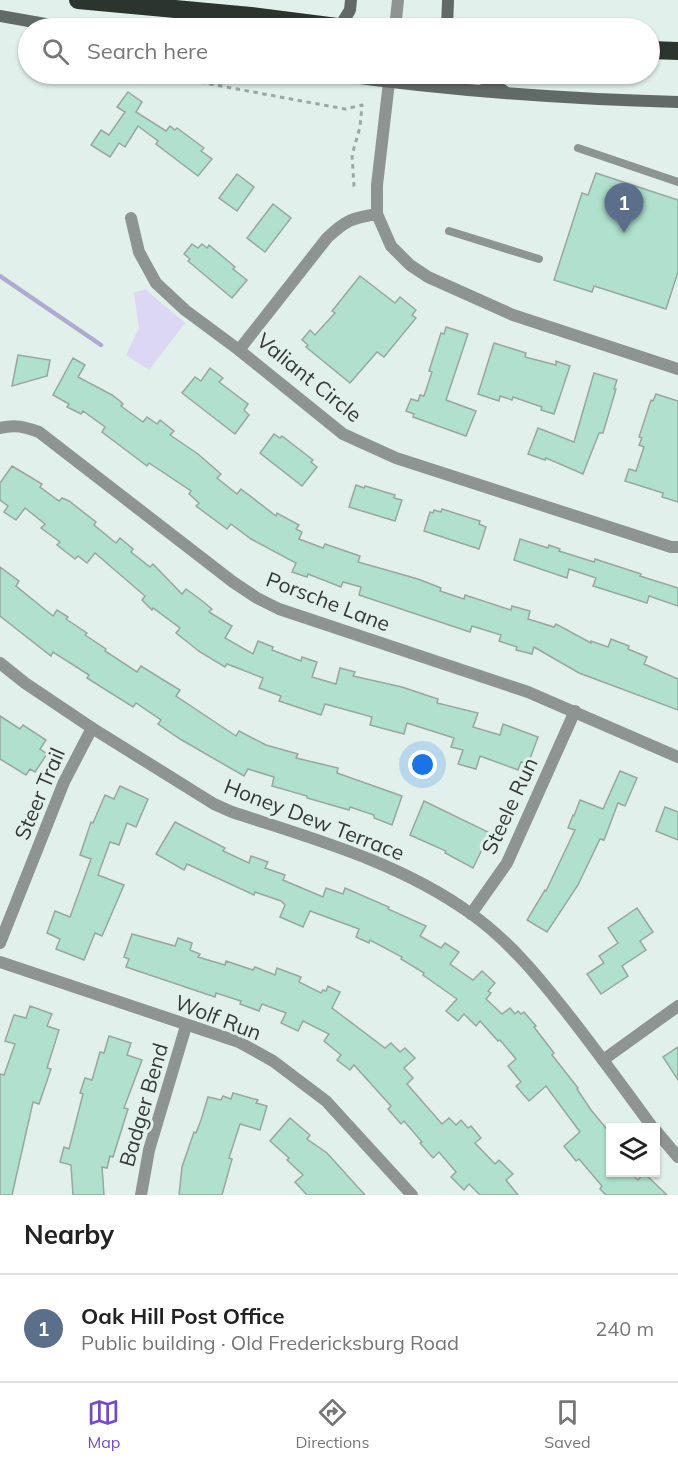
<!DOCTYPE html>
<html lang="en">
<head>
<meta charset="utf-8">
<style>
  :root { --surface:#fff; --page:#f2f2f2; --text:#222; --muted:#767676; --line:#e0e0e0; --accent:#734bc4 }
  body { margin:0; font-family:Mulish,sans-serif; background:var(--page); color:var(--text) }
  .controls { position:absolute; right:18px; bottom:18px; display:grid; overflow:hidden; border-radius:0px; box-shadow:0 2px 4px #0004 }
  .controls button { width:54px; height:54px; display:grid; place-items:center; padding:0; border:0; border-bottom:2px solid var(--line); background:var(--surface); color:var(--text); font:30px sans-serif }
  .you { position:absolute; left:423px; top:765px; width:21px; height:21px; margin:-15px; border:4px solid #fff; border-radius:50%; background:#1a73e8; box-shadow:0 0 0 9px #1a73e833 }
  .badge { display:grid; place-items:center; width:39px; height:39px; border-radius:50%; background:var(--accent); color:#fff; font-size:20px; font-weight:700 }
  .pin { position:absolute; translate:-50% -50px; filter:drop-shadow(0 2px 3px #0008) }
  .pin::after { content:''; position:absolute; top:32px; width:21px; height:18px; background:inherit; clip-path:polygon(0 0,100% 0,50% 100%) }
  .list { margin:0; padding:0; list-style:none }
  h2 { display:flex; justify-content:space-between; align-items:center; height:78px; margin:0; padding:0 24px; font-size:26px }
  h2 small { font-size:20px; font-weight:400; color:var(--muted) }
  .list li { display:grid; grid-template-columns:39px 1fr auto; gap:18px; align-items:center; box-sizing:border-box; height:108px; padding:0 24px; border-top:2px solid var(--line) }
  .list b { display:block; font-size:22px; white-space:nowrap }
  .list p { margin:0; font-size:20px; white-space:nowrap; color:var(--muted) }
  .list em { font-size:20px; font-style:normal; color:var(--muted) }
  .icon { flex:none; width:33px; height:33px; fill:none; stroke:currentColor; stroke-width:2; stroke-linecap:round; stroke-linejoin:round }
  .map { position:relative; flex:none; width:678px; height:1195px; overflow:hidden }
  .search { position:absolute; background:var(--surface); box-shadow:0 2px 4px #0004; left:18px; right:18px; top:18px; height:66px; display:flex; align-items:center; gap:15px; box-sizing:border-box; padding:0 21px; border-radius:33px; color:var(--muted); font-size:22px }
  .sheet { height:186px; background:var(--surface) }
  nav { display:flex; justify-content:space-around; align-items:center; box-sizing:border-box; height:84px; border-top:2px solid var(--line); background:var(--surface); font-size:16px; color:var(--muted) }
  nav a { display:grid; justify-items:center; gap:3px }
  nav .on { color:var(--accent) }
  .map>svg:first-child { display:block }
  .green { fill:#dcd7f3 }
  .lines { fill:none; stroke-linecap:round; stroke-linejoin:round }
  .stream { stroke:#b1a9d1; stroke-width:4.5 }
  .building { fill:#afe1ce; stroke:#99a6a1; stroke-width:1.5 }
  .path { stroke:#9da8a4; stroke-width:3; stroke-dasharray:4.5 4.5; stroke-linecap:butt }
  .service { stroke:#8e9492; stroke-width:8 }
  .minor { stroke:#8e9492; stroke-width:12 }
  .tertiary { stroke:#8e9492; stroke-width:12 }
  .secondary { stroke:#626a67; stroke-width:12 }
  .motorway { stroke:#2a3530; stroke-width:18 }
  .labels { text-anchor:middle; stroke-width:6; stroke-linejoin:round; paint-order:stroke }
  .street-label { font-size:21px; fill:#333936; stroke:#e2f0eb }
</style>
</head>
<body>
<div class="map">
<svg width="678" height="1195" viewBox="0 0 678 1195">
  <rect width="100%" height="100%" fill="#e2f0eb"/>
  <polygon class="green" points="145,289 185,323 149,370 126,355 139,328 134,293"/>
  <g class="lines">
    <polyline class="stream" points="0,276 101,345"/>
  </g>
  <g class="building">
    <polygon points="128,92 142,102 136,112 166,131 170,126 175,130 177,128 204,148 201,151 212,159 198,176 156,144 158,141 138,126 125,147 119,143 110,157 91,145 101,130 109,135 125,112 117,107"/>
    <polygon points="596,173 678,200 678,272 666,309 594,286 592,292 554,280 582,193 588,195"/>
    <polygon points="237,174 254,187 237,211 219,198"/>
    <polygon points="273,204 291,218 265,252 247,238"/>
    <polygon points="192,244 198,248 202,244 207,248 209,245 235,267 233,269 247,280 232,298 188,261 190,259 184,254"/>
    <polygon points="360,276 395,303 400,297 416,310 412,315 416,318 384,357 377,352 350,383 306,347 308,345 302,340 310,330 315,335 335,313 332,311"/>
    <polygon points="446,327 468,334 446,400 476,411 466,436 413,417 414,414 406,411 411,399 418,401 420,395 424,396 432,372 429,371 441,333 444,334"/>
    <polygon points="494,343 526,353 525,357 556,365 556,361 570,366 554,414 541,410 542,407 513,397 512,400 500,396 499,401 478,394"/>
    <polygon points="18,355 50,360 47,376 12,386"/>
    <polygon points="73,358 85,365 78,377 112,395 120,401 123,404 121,406 143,422 147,417 157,424 160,420 174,431 170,435 198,454 221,474 217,478 237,494 241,489 276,516 277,513 299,525 296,529 302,532 299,539 323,548 325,544 360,556 358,562 418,579 441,588 440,591 464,599 465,595 511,610 512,606 530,611 528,619 554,627 556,624 591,643 591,641 608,647 611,639 629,646 628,649 647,657 644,664 678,679 678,710 579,673 534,647 532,654 516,650 517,647 499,641 501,635 472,626 470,632 359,595 361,587 343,582 341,587 308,574 307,577 292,572 296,563 251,539 231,524 227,529 196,506 199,503 189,494 191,491 149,463 147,466 102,432 105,427 83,411 81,414 67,407 69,404 53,395"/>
    <polygon points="210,368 223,378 219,382 248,404 244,410 249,415 235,434 182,393 195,377 201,381"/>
    <polygon points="594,373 617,380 614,389 616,389 603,433 599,433 583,474 546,458 545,460 528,454 538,428 574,442"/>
    <polygon points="656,394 678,401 678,502 662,497 663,493 625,481 629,469 636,471 644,447 639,445 642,438 639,437 651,400 653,401"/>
    <polygon points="274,434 280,438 282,436 313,460 311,462 317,467 302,486 260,453"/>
    <polygon points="12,466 42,484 40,487 59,501 62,498 69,501 96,522 94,525 116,543 120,538 133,549 131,552 150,567 153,564 182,594 186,589 201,600 212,609 209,612 232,626 225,638 253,654 258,641 273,647 272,650 301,661 302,657 317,662 312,677 336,684 340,668 355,672 353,676 402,687 438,699 437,703 478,713 473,727 500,735 503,724 538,737 528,764 521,762 518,770 480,756 476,769 458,764 463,750 451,747 454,738 407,723 404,734 370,725 372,717 325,704 321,715 279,701 281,696 259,688 263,678 227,664 225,667 200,652 176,633 180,628 153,608 152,610 142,600 145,596 95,553 87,563 78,556 75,559 57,545 60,542 41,528 45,524 25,508 16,520 4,512 8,506 0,500 0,483"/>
    <polygon points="356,485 364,488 365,486 395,495 394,498 402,500 395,521 349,507"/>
    <polygon points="442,509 480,521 479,524 486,527 479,549 424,531 430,512 433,513 434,510 441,512"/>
    <polygon points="520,539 548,548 549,545 560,549 559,551 594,562 595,559 641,574 640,576 678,588 678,606 649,596 647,603 593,586 596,578 569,569 567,578 514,560"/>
    <polygon points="0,567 19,581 16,586 53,616 57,610 68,617 66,619 87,633 85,635 106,649 105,651 137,672 141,666 165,681 180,690 176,696 236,736 239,731 266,745 298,754 296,758 338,768 337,773 402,796 392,825 374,818 374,815 350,807 349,810 307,798 307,796 272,786 274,777 248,769 244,776 180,739 158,724 161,720 136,703 133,707 87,678 89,675 53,652 51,656 0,616"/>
    <polygon points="0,716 20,729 23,725 46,740 40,749 47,754 35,772 30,769 26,775 0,759"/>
    <polygon points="620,771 637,778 625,806 618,803 604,840 600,839 578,885 547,932 527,920 545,890 546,891 575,830 568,828 573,815 574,816 580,800 603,809"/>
    <polygon points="120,786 148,799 136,827 127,823 119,845 110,842 98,875 124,885 102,936 95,933 84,960 56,949 60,939 47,933 55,911 70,917 91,859 80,855 91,822 93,823 105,795 114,799"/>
    <polygon points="424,801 490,833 473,868 445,853 446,851 410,835"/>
    <polygon points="665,807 678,812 678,840 656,831"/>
    <polygon points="175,822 225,848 223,851 249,863 251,856 268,862 265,868 285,875 283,880 323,897 326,888 343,894 345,888 389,907 388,909 426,926 420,936 441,948 445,943 459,952 450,964 473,980 482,971 495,983 488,991 491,993 486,999 502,1014 510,1008 515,1014 518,1011 521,1014 524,1012 536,1026 534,1027 554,1053 552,1055 578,1088 577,1089 591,1110 610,1133 610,1173 630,1173 638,1180 644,1173 667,1195 606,1195 600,1189 602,1186 579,1159 576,1161 564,1146 580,1132 546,1086 529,1101 516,1086 521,1082 508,1066 516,1059 500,1040 498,1041 480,1021 476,1026 464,1014 458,1021 446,1011 457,999 423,975 424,973 401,959 402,957 370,940 369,943 356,937 359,929 310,911 303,927 280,917 285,905 281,901 255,892 254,895 187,864 184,870 156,854"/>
    <polygon points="637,908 653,932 640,941 646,950 622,966 628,976 601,994 587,974 604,963 599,956 618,943 608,928"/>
    <polygon points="132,934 175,946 178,938 192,943 190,950 200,954 198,957 225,965 226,961 253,970 255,967 275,975 277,968 301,977 299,982 321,993 323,990 326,991 328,986 340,992 332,1008 385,1048 391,1043 400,1052 405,1048 415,1058 404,1068 413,1078 407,1084 442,1124 449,1118 456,1125 461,1120 468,1128 471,1126 481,1138 475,1143 495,1164 499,1160 513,1174 506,1180 518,1195 480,1195 469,1184 464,1190 451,1177 456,1172 439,1152 433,1158 420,1143 422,1142 404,1121 401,1124 388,1109 391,1106 354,1065 350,1070 337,1060 341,1055 324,1041 329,1034 303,1021 298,1031 281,1023 286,1013 262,1004 259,1011 240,1004 241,1001 216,993 215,997 126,967 129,959 124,957"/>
    <polygon points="30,1006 52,1014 47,1026 59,1030 47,1068 51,1069 39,1104 33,1102 12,1195 0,1195 0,1074 4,1075 15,1044 5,1041 14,1015 26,1018"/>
    <polygon points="109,1036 131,1043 127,1055 142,1060 124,1108 128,1109 113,1157 110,1156 107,1168 102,1167 104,1195 73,1195 71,1165 60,1162 64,1147 69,1149 83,1094 80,1093 85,1078 92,1080 100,1052 104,1053"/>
    <polygon points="678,1047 678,1080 663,1057"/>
    <polygon points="233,1093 258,1100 256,1103 267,1106 260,1130 240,1124 229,1158 232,1159 222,1195 179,1195 182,1167 194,1132 196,1133 201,1120 208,1097 221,1100 223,1096 231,1099"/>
    <polygon points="290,1118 310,1135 307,1139 327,1153 365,1195 307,1195 295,1182 303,1175 287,1160 289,1158 270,1141"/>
  </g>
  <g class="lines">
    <polyline class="path" points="156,74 345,109 362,105 360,127 352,155 354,186 357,190"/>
    <g class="service">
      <polyline points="578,148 678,182"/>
      <polyline points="449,231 539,259"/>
    </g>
    <g class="minor">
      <polyline points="389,82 377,185 377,214 391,246 410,265 428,277 513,315 678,369"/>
      <polyline points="131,218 139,252 156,283 185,310 239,350 343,434 396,458 671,547 678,547"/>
      <path d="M 239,350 L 327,238 C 346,220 352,218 377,214"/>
      <path d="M 0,428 C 15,424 25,427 39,432 L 233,582 L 257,598 L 279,609 L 528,692 L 678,757"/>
      <path d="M 0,663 L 25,683 L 92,728 L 214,804 L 232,812 C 314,839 399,862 470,913 C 510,941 541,980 571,1018 C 599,1054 626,1091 653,1128"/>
      <polyline points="471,914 507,863 575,711"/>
      <polyline points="0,943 64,782 92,728"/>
      <polyline points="0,962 239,1042 273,1061 326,1101 412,1195"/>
      <polyline points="603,1060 678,1006"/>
      <polyline points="656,1131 678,1157"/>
      <polyline points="141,1195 149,1150 186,1026"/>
    </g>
    <polyline class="tertiary" points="395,28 398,0"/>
    <g class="secondary">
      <polyline points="0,16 68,28"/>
      <polyline points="339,28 350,10 351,0"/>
      <polyline points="447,28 448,0"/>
      <path d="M 329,74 C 444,90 561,99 678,102"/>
      <polyline points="474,74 504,91"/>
    </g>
    <g class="motorway">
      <polyline points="78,0 251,16 345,28"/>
      <polyline points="650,50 678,51"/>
    </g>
  </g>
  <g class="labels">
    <g class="street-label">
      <text transform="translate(309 378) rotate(39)" y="7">Valiant Circle</text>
      <text transform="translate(328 602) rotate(21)" y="7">Porsche Lane</text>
      <text transform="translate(40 794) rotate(-67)" y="7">Steer Trail</text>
      <text transform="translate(510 806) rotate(-65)" y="7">Steele Run</text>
      <text transform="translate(314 820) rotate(21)" y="7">Honey Dew Terrace</text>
      <text transform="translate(218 1018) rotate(21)" y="7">Wolf Run</text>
      <text transform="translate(144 1105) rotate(-74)" y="7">Badger Bend</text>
    </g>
  </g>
</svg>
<div class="controls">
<button><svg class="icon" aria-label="layers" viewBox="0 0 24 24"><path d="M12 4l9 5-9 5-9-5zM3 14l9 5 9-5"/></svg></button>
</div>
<div class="you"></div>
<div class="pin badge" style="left:624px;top:233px;background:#5c6f8a">1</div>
<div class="search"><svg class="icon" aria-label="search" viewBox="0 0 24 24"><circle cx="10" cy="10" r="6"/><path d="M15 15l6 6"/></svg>Search here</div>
</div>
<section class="sheet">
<h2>Nearby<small></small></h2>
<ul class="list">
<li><span class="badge" style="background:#5c6f8a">1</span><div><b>Oak Hill Post Office</b><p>Public building · Old Fredericksburg Road</p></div><em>240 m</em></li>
</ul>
</section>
<nav>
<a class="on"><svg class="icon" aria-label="map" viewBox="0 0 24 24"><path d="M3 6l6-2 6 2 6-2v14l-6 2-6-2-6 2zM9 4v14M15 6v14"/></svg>Map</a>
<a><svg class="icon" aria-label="directions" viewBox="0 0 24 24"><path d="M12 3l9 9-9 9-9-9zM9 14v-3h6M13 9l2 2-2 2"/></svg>Directions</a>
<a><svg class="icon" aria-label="saved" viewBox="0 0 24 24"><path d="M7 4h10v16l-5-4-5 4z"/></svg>Saved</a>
</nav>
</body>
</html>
